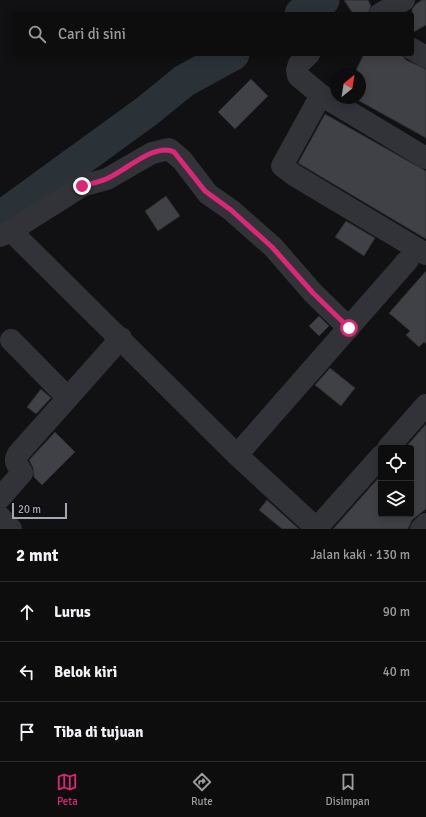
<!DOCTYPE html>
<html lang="id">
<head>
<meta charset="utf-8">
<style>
  :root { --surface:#0d0d0e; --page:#1b1b1c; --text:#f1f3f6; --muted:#9a9c9e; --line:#2d2d2e; --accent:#db2777 }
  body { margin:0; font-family:Signika,sans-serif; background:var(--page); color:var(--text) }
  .controls { position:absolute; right:12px; bottom:12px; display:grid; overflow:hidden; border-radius:4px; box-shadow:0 2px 10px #0003 }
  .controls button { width:36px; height:36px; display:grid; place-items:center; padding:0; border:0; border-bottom:1px solid var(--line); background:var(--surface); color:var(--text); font:20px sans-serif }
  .compass { position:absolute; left:330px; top:68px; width:36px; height:36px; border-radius:50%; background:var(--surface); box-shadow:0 2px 10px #0003; rotate:30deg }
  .scale { position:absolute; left:12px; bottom:10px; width:55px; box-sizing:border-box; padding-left:4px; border:2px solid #a2a7b4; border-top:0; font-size:11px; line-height:14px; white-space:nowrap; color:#a2a7b4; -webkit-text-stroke:3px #0c0c0e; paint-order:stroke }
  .stop { position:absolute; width:12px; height:12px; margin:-9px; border:3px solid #db2777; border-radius:50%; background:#fff }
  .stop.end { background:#db2777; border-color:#fff; box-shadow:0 1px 4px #0008 }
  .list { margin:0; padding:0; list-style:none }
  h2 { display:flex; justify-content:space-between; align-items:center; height:52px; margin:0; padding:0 16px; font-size:17px }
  h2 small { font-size:13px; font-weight:400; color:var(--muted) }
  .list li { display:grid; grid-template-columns:26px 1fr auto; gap:12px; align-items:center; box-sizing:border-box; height:60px; padding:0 16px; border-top:1px solid var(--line) }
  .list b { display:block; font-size:15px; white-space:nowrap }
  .list em { font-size:13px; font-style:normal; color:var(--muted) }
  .icon { flex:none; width:22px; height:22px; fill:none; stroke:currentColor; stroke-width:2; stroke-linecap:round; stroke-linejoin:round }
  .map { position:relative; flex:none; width:426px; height:529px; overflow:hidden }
  .search { position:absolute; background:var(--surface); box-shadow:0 2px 10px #0003; left:12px; right:12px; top:12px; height:44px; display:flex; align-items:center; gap:10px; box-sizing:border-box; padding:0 14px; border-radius:4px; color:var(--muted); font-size:15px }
  .sheet { height:232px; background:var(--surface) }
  nav { display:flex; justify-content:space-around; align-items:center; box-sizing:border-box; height:56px; border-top:1px solid var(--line); background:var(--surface); font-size:11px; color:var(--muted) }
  nav a { display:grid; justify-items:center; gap:2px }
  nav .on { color:var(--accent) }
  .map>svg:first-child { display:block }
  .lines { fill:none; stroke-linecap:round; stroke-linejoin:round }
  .river { stroke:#2a3238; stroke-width:33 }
  .building { fill:#404146; stroke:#2b2b2f }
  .minor { stroke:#323338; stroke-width:22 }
  .route { stroke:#db2777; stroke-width:5 }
</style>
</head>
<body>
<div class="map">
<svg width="426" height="529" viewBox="0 0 426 529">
  <rect width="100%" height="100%" fill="#111113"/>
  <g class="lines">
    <g class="river">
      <polyline points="301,14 323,0"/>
      <polyline points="0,218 147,111 184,81 233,54"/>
    </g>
  </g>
  <g class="building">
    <polygon points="344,0 368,0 371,6 368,14 353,14"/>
    <polygon points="422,0 426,0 426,25 412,33 412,9 416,4"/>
    <polygon points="364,54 401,54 406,60 426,69 426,138 354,98 360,98 360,74 354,74"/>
    <polygon points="251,79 268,96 235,129 218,112"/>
    <polygon points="325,114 426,171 426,239 298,163"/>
    <polygon points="166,196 180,216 158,231 145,211"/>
    <polygon points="346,221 375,238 364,256 335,237"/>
    <polygon points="426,271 426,344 424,342 419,347 406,335 410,331 389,313"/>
    <polygon points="319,316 329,326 319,336 309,326"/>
    <polygon points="330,368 355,388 341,406 315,385"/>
    <polygon points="41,389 51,398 36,414 27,407"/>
    <polygon points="426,424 426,509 412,520 408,529 333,529 381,475 381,514 411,514 411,448 405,448"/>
    <polygon points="55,432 75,452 42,485 34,477 33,468 29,460"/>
    <polygon points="267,500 299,529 282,529 259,510"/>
  </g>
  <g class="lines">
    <g class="minor">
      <polyline points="380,14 404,0"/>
      <polyline points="412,49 426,57"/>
      <polyline points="309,54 299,64 297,70 298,76 321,95 426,158"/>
      <polyline points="321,95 282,166 294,175 426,254"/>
      <polyline points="11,231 82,186 107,179 152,153 169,149 182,160 208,194 231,210 273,247 313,293 349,328"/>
      <polyline points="0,236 11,231 237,455 314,526"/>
      <polyline points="11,340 68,398"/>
      <polyline points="388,448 426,405"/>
      <polyline points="237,455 408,260"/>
      <path d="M 0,498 L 22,473 C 18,464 13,463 18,454 L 121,338"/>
      <polyline points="0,517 11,529"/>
      <polyline points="316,529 381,456"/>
      <polyline points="421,529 426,524"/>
    </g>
  </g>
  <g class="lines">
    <path class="route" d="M 82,186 C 90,184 99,182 106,179 C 124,172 155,142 174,152 L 205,191 L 231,210 L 272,247 L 313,293 L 349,328"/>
  </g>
</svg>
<div class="controls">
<button><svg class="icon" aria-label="locate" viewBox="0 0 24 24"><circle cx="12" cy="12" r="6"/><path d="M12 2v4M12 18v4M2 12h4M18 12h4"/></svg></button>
<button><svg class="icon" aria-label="layers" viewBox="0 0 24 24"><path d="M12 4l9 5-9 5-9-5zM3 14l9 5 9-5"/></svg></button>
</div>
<svg class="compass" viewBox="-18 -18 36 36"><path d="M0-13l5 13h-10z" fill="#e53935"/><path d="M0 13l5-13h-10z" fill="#9a9c9e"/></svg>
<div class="scale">20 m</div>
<div class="stop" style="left:349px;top:328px"></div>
<div class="stop end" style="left:82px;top:186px"></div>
<div class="search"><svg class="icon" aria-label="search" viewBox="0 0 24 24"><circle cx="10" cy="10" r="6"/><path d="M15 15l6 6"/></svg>Cari di sini</div>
</div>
<section class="sheet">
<h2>2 mnt<small>Jalan kaki · 130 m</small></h2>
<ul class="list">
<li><svg class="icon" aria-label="ahead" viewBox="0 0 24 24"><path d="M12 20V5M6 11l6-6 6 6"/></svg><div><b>Lurus</b></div><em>90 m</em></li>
<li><svg class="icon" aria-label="left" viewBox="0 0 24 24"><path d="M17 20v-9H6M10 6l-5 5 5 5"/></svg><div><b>Belok kiri</b></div><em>40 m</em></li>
<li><svg class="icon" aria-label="arrive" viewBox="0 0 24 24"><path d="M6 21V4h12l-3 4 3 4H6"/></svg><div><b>Tiba di tujuan</b></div></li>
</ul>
</section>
<nav>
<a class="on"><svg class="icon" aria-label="map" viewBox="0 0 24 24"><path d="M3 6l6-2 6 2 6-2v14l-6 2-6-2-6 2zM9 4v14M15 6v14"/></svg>Peta</a>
<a><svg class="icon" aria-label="directions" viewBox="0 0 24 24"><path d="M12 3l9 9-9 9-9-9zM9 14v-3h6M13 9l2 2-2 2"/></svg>Rute</a>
<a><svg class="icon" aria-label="saved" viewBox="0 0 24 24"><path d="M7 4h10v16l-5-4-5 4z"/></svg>Disimpan</a>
</nav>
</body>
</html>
